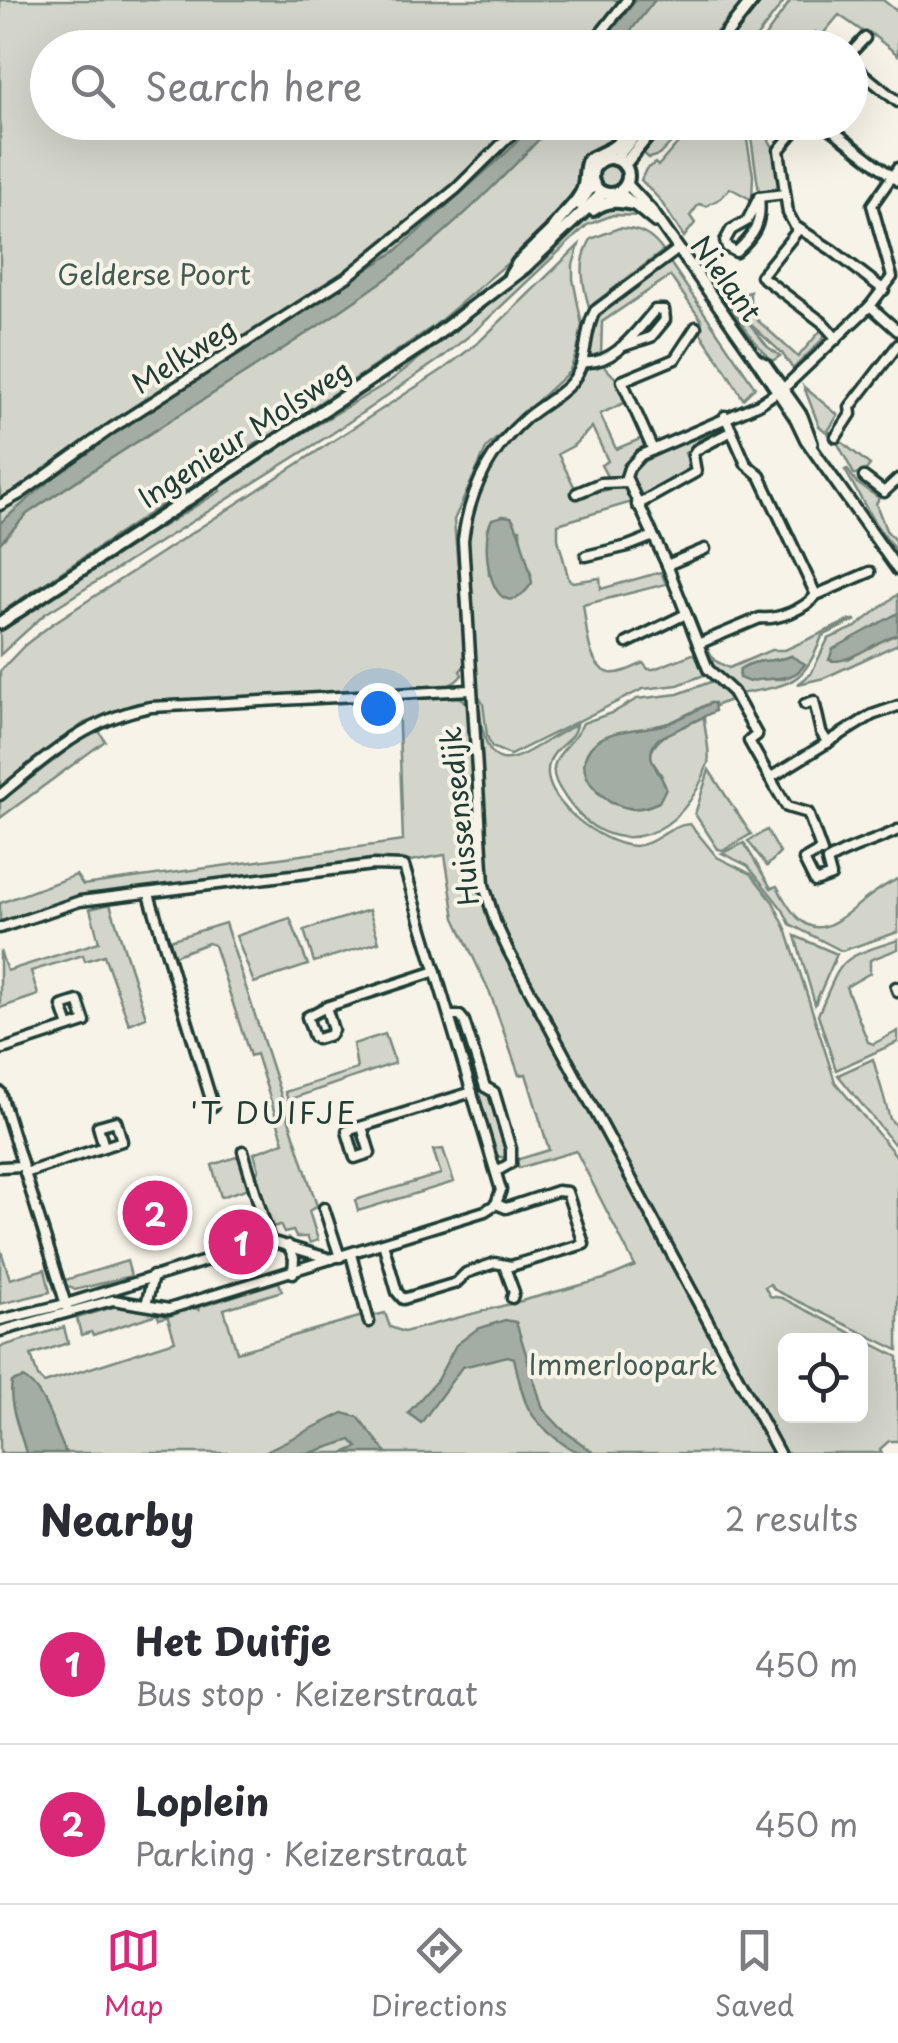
<!DOCTYPE html>
<html lang="en">
<head>
<meta charset="utf-8">
<style>
  :root { --surface:#fff; --page:#f2f2f3; --text:#2b2b33; --muted:#7c7c81; --line:#e1e1e2; --accent:#db2777 }
  body { margin:0; font-family:"Playpen Sans",sans-serif; background:var(--page); color:var(--text) }
  .controls { position:absolute; right:30px; bottom:30px; display:grid; overflow:hidden; border-radius:15px; box-shadow:0 10px 40px #0002 }
  .controls button { width:90px; height:90px; display:grid; place-items:center; padding:0; border:0; border-bottom:2px solid var(--line); background:var(--surface); color:var(--text); font:50px sans-serif }
  .you { position:absolute; left:378px; top:708px; width:35px; height:35px; margin:-25px; border:8px solid #fff; border-radius:50%; background:#1a73e8; box-shadow:0 0 0 15px #1a73e833 }
  .badge { display:grid; place-items:center; width:65px; height:65px; border-radius:50%; background:var(--accent); color:#fff; font-size:32px; font-weight:700 }
  .pin { position:absolute; translate:-50% -50%; border:5px solid #fff; box-shadow:0 2px 10px #0006 }
  .list { margin:0; padding:0; list-style:none }
  h2 { display:flex; justify-content:space-between; align-items:center; height:130px; margin:0; padding:0 40px; font-size:42px }
  h2 small { font-size:32px; font-weight:400; color:var(--muted) }
  .list li { display:grid; grid-template-columns:65px 1fr auto; gap:30px; align-items:center; box-sizing:border-box; height:160px; padding:0 40px; border-top:2px solid var(--line) }
  .list b { display:block; font-size:38px; white-space:nowrap }
  .list p { margin:0; font-size:32px; white-space:nowrap; color:var(--muted) }
  .list em { font-size:32px; font-style:normal; color:var(--muted) }
  .icon { flex:none; width:55px; height:55px; fill:none; stroke:currentColor; stroke-width:2; stroke-linecap:round; stroke-linejoin:round }
  .map { position:relative; flex:none; width:898px; height:1453px; overflow:hidden }
  .search { position:absolute; background:var(--surface); box-shadow:0 10px 40px #0002; left:30px; right:30px; top:30px; height:110px; display:flex; align-items:center; gap:25px; box-sizing:border-box; padding:0 35px; border-radius:55px; color:var(--muted); font-size:38px }
  .sheet { height:450px; background:var(--surface) }
  nav { display:flex; justify-content:space-around; align-items:center; box-sizing:border-box; height:140px; border-top:2px solid var(--line); background:var(--surface); font-size:28px; color:var(--muted) }
  nav a { display:grid; justify-items:center; gap:5px }
  nav .on { color:var(--accent) }
  .map>svg:first-child { display:block }
  .green { fill:#d3d5ca; stroke:#79897f; stroke-width:2.5; fill-rule:evenodd }
  .water { fill:#a4ada3; stroke:#6f8077; stroke-width:2.5 }
  .lines { fill:none; stroke-linecap:round; stroke-linejoin:round }
  .minor-casing { stroke:#1f3d34; stroke-width:15 }
  .tertiary-casing { stroke:#1f3d34; stroke-width:16 }
  .secondary-casing { stroke:#1f3d34; stroke-width:18 }
  .minor { stroke:#f7f3e8; stroke-width:8 }
  .tertiary { stroke:#f7f3e8; stroke-width:9 }
  .secondary { stroke:#f7f3e8; stroke-width:10 }
  .labels { text-anchor:middle; stroke-width:8; stroke-linejoin:round; paint-order:stroke }
  .park-label { font-size:28px; fill:#435b52; stroke:#f7f3e8 }
  .street-label { font-size:28px; fill:#1f3d34; stroke:#f7f3e8 }
  .neighbourhood-label { font-size:30px; letter-spacing:2.5px; fill:#1f3d34; stroke:#f7f3e8 }
</style>
</head>
<body>
<div class="map">
<svg width="898" height="1453" viewBox="0 0 898 1453">
  <rect width="100%" height="100%" fill="#f7f3e8"/>
  <filter id="ink" filterUnits="userSpaceOnUse"><feTurbulence type="fractalNoise" baseFrequency=".01" numOctaves="2"/><feDisplacementMap in="SourceGraphic" scale="20" xChannelSelector="R" yChannelSelector="G"/><feConvolveMatrix kernelMatrix="1 2 1 2 8 2 1 2 1" color-interpolation-filters="sRGB"/></filter>
  <g filter="url(#ink)">
    <g class="green">
      <polygon points="0,0 744,0 703,47 48,48 48,122 634,123 622,135 618,131 613,134 619,139 615,142 586,154 579,166 576,194 531,243 434,326 273,434 217,463 205,476 0,613"/>
      <polygon points="762,0 785,0 749,47 724,47"/>
      <polygon points="791,0 883,0 898,12 898,55 869,32 862,41 858,39 862,31 839,15 822,35 815,32 803,47 757,48"/>
      <polygon points="696,122 744,123 753,175 752,200 730,188 721,198 706,206 699,204 690,216 695,223 684,237 660,200 641,180 646,169 655,163 658,166"/>
      <polygon points="664,123 690,123 659,155 649,158 641,151"/>
      <polygon points="749,123 759,123 774,149 780,191 759,193"/>
      <circle cx="608" cy="177" r="12"/>
      <polygon points="613,205 634,209 645,216 613,215 587,225 474,332 440,359 333,433 45,614 0,655 0,631 10,624 134,538 162,527 220,491 217,485 390,381 541,264 594,212"/>
      <path d="M 619,228 C 639,229 651,234 663,251 L 589,307 C 582,282 578,262 591,239 Z"/>
      <path d="M 579,245 L 573,265 L 573,279 L 582,325 L 577,352 L 569,372 L 487,447 L 454,520 L 466,664 L 460,671 L 462,675 C 452,688 439,689 424,690 L 135,704 L 84,723 L 0,789 L 0,671 L 25,645 L 52,624 L 445,368 L 480,341 Z"/>
      <path d="M 669,261 L 755,387 L 743,399 C 729,373 713,353 698,329 L 702,321 L 670,276 L 602,322 L 601,355 L 592,360 L 589,357 L 592,317 Z"/>
      <polygon points="750,291 750,305 754,317 798,357 822,329 825,332 823,339 793,369 782,353 748,322 768,347 780,356 772,361 752,338 724,298 737,298 743,308 740,298"/>
      <path d="M 602,364 L 622,385 L 628,401 L 600,414 L 616,449 L 645,437 L 648,445 L 634,454 L 624,478 L 609,480 L 601,465 L 608,461 L 592,427 L 573,446 L 558,454 L 579,496 L 624,486 L 632,502 L 558,524 L 558,539 L 569,580 L 573,582 L 600,578 L 601,589 L 661,572 L 666,584 L 583,605 C 587,624 586,667 610,673 C 620,675 634,667 643,663 L 648,669 L 654,669 L 695,653 L 704,675 L 678,685 L 643,689 L 510,755 L 492,747 L 487,736 L 483,704 L 475,690 L 465,537 L 478,489 L 492,461 L 522,425 L 573,386 L 583,369 ZM 487,529 L 520,529 L 521,548 L 531,574 L 489,575 Z"/>
      <polygon points="804,387 838,415 828,431 870,465 862,475 854,474 836,440 819,426"/>
      <polygon points="720,424 724,428 699,439 696,446 685,453 692,470 639,497 631,476 637,464"/>
      <polygon points="847,469 857,483 879,498 876,504 886,530 898,544 898,554 874,522 845,470"/>
      <polygon points="898,594 898,613 855,638 850,658 877,640 898,634 898,644 824,678 798,684 811,674 828,639 856,627"/>
      <path d="M 850,620 L 856,620 L 822,636 C 804,686 788,685 740,694 L 712,671 L 702,646 L 706,645 L 714,660 L 729,668 L 771,650 L 785,650 ZM 791,656 L 785,679 L 759,679 L 740,669 C 756,658 774,663 791,656 Z"/>
      <path d="M 713,681 L 732,699 L 715,706 L 710,703 L 669,723 L 598,740 L 597,792 L 611,803 L 633,809 L 662,776 L 650,758 C 653,734 684,727 704,717 C 704,731 711,751 708,763 C 686,836 613,869 565,797 C 560,789 552,778 554,768 C 556,752 575,742 583,723 L 614,712 L 637,699 L 678,694 Z"/>
      <polygon points="457,697 463,699 470,708 486,906 777,1453 0,1453 0,1347 64,1327 68,1343 31,1355 38,1377 44,1383 175,1341 167,1315 195,1308 199,1310 199,1307 279,1282 282,1291 224,1309 237,1352 366,1315 373,1321 373,1316 385,1313 390,1327 404,1332 604,1279 635,1266 576,1151 519,1168 516,1160 549,1150 526,1074 519,1075 490,993 455,918 445,855 399,863 385,859 330,866 82,898 0,923 0,903 76,875 83,885 403,841 398,700"/>
      <path d="M 476,708 L 480,709 C 487,798 528,746 576,725 C 574,741 555,746 550,761 C 535,797 602,845 634,846 C 655,846 668,825 690,824 L 717,857 L 751,874 L 773,902 L 786,929 L 835,1082 L 898,1158 L 898,1350 L 775,1290 L 770,1284 L 765,1287 L 770,1296 L 782,1298 L 898,1357 L 898,1441 L 889,1441 L 880,1449 L 882,1453 L 784,1453 L 497,918 L 486,885 ZM 786,1340 L 860,1340 L 860,1416 L 786,1416 Z"/>
      <polygon points="97,727 105,741 0,818 0,802"/>
      <polygon points="709,770 751,834 724,850 718,849 695,814"/>
      <polygon points="767,830 780,853 767,866 748,841"/>
      <path d="M 744,843 L 771,888 L 777,886 C 818,971 844,902 898,879 L 898,932 L 842,951 L 790,924 L 783,910 L 748,866 L 722,853 Z"/>
      <polygon points="110,904 146,1017 129,1024 104,955 85,961 83,955 31,971 38,995 0,1008 0,951 7,971 99,942 90,909"/>
      <polygon points="369,910 379,942 314,962 304,930"/>
      <polygon points="290,918 308,965 254,983 236,936"/>
      <polygon points="225,923 317,1206 309,1211 318,1240 310,1243 307,1237 296,1237 293,1231 284,1233 280,1225 272,1227 256,1173 259,1170 254,1153 284,1142 256,1054 250,1056 214,945 208,943 171,957 166,941"/>
      <polygon points="795,936 837,954 815,1004"/>
      <path d="M 898,940 L 898,949 L 870,960 L 870,973 L 846,987 L 868,1042 L 873,1044 L 898,1031 L 898,1042 L 836,1070 L 818,1015 C 844,956 836,960 898,940 Z"/>
      <polygon points="456,1019 460,1020 482,1092 492,1096 508,1152 504,1158 495,1155 452,1021"/>
      <polygon points="385,1034 395,1063 288,1100 285,1092 357,1069 353,1044"/>
      <polygon points="873,1059 890,1119 898,1128 898,1149 838,1075"/>
      <polygon points="443,1149 454,1182 358,1211 355,1200 441,1174 433,1150"/>
      <polygon points="242,1155 252,1187 221,1197 212,1165"/>
      <polygon points="0,1248 10,1279 45,1269 50,1292 0,1304"/>
      <polygon points="127,1261 131,1276 75,1290 66,1285 65,1280"/>
      <polygon points="120,1305 164,1314 166,1317 159,1319 157,1314 93,1335 91,1332 81,1335 77,1318"/>
    </g>
    <g class="water">
      <polygon points="636,0 655,0 618,47 599,47"/>
      <path d="M 534,123 L 554,123 C 503,179 448,234 386,279 C 270,362 145,433 27,514 L 0,543 L 0,523 L 78,457 L 125,424 L 396,251 L 508,151 Z"/>
      <path d="M 503,516 L 511,517 C 518,524 530,570 532,583 C 495,636 477,547 492,519 Z"/>
      <path d="M 898,613 L 898,634 C 877,640 847,666 829,660 L 833,649 Z"/>
      <path d="M 791,656 L 805,664 C 791,685 770,675 749,682 L 739,678 L 740,669 C 756,658 774,663 791,656 Z"/>
      <path d="M 711,703 L 714,703 L 715,711 L 658,739 C 641,757 660,770 666,788 L 659,802 C 650,806 640,810 629,808 C 602,804 566,769 595,743 C 613,727 646,731 669,723 C 683,718 697,709 711,703 Z"/>
      <path d="M 505,1320 L 516,1322 L 543,1409 L 562,1429 L 594,1453 C 577,1453 571,1450 558,1440 C 523,1413 524,1400 514,1358 L 508,1356 L 462,1367 L 421,1423 L 408,1413 L 437,1380 L 456,1345 L 477,1329 Z"/>
      <path d="M 23,1378 C 45,1389 55,1431 66,1453 L 26,1453 C 20,1430 8,1406 12,1382 Z"/>
      <polygon points="343,1413 358,1417 387,1453 344,1453 358,1447 351,1440 310,1453 262,1453"/>
    </g>
    <g class="lines">
      <g class="minor-casing">
        <g id="minor">
          <polyline points="589,48 627,0"/>
          <polyline points="850,54 865,38"/>
          <polyline points="850,63 898,102"/>
          <polyline points="802,122 779,150 788,213 795,226 832,250 884,290"/>
          <polyline points="822,122 898,181"/>
          <polyline points="898,168 872,205 892,277 870,306 787,385 759,404 641,455 629,468 626,477 667,565 708,669 733,692 757,735 749,741 770,778 872,715 898,706"/>
          <path d="M 759,197 C 762,223 755,235 736,252 L 727,247 L 725,241 L 731,230 L 747,221 Z"/>
          <polyline points="759,197 785,194"/>
          <polyline points="799,229 761,276 822,322 837,339"/>
          <path d="M 677,250 L 595,311 C 582,334 590,362 570,384 C 558,397 540,406 526,418 C 490,450 469,492 463,540 L 484,885 L 495,922 L 509,952 L 779,1453"/>
          <polyline points="870,306 898,331"/>
          <path d="M 583,362 C 615,365 636,331 655,310 L 664,310 L 665,320 L 651,337 L 621,347"/>
          <polyline points="725,416 746,464 760,476 816,595"/>
          <polyline points="836,437 851,414 850,407 898,345"/>
          <polyline points="653,450 622,381 675,359 696,327"/>
          <polyline points="864,477 884,492 898,479"/>
          <polyline points="577,493 601,483 627,482"/>
          <polyline points="0,505 20,494 112,428 347,277 456,189 524,122"/>
          <polyline points="637,505 696,472 693,455 696,450 732,431"/>
          <polyline points="586,556 628,546 651,537"/>
          <polyline points="667,565 705,549"/>
          <polyline points="627,643 686,614"/>
          <path d="M 698,644 L 760,618 C 778,620 805,609 816,595 L 870,572"/>
          <polyline points="805,704 814,701 821,732 828,743"/>
          <polyline points="770,778 787,807 808,813 822,852"/>
          <path d="M 0,795 C 47,756 89,718 151,707 L 470,690"/>
          <path d="M 821,850 L 804,860 L 815,882 L 831,876 L 827,861 C 850,847 874,842 898,830"/>
          <polyline points="149,894 213,1106"/>
          <polyline points="0,928 80,901 373,865 404,866 501,1190 496,1204 485,1211 169,1309 113,1300 0,1331"/>
          <polyline points="896,987 898,992"/>
          <polyline points="326,1007 436,971"/>
          <polygon points="326,1007 333,1030 330,1035 317,1039 314,1037 307,1017"/>
          <polyline points="450,1016 460,1016 464,1021 485,1087 494,1092 511,1149 511,1163 497,1171"/>
          <polyline points="0,1050 85,1022 78,1001 62,1006 69,1027"/>
          <polyline points="0,1092 67,1308"/>
          <polyline points="362,1127 370,1153 355,1158 347,1131 472,1092"/>
          <polyline points="243,1151 270,1241"/>
          <polyline points="0,1167 23,1166"/>
          <polyline points="25,1173 122,1141 116,1121 98,1126 104,1147"/>
          <polyline points="324,1208 340,1257"/>
          <polyline points="383,1243 397,1292 403,1299 456,1283 466,1273 495,1263 511,1266 584,1244 567,1192 557,1191 506,1208 496,1204"/>
          <polyline points="288,1245 294,1258 293,1273"/>
          <polyline points="351,1254 369,1322"/>
          <polyline points="504,1265 514,1292 512,1298"/>
          <polyline points="146,1305 153,1276"/>
          <polyline points="0,1320 66,1304 270,1241 331,1259"/>
        </g>
      </g>
      <g class="tertiary-casing">
        <g id="tertiary">
          <polyline points="626,183 652,211 756,359 796,419 806,440 898,570"/>
          <polyline points="619,192 655,222"/>
          <polyline points="756,359 765,364 802,416 812,443"/>
        </g>
      </g>
      <g class="secondary-casing">
        <g id="secondary">
          <polyline points="715,48 753,0"/>
          <circle cx="610" cy="176" r="18"/>
          <polyline points="615,159 640,129"/>
          <polyline points="624,165 659,122"/>
          <polyline points="579,204 593,184"/>
          <path d="M 593,210 C 609,199 619,201 637,205"/>
          <path d="M 553,228 C 562,214 581,201 584,185 C 586,176 584,169 588,160 L 612,148 L 643,124"/>
          <polyline points="510,276 518,263 556,226"/>
          <polyline points="0,623 427,342 525,267 603,193"/>
        </g>
      </g>
      <use href="#minor" class="minor"/>
      <use href="#tertiary" class="tertiary"/>
      <use href="#secondary" class="secondary"/>
    </g>
  </g>
  <g class="labels">
    <g class="park-label">
      <text x="154" y="285">Gelderse Poort</text>
      <text x="623" y="1375">Immerloopark</text>
    </g>
    <g class="street-label">
      <text transform="translate(726 279) rotate(54)" y="10">Nielant</text>
      <text transform="translate(184 356) rotate(-32)" y="10">Melkweg</text>
      <text transform="translate(245 434) rotate(-33)" y="10">Ingenieur Molsweg</text>
      <text transform="translate(460 816) rotate(-96)" y="10">Huissensedijk</text>
    </g>
    <g class="neighbourhood-label">
      <text x="274" y="1124">'T DUIFJE</text>
    </g>
  </g>
</svg>
<div class="controls">
<button><svg class="icon" aria-label="locate" viewBox="0 0 24 24"><circle cx="12" cy="12" r="6"/><path d="M12 2v4M12 18v4M2 12h4M18 12h4"/></svg></button>
</div>
<div class="you"></div>
<div class="pin badge" style="left:241px;top:1242px">1</div>
<div class="pin badge" style="left:155px;top:1213px">2</div>
<div class="search"><svg class="icon" aria-label="search" viewBox="0 0 24 24"><circle cx="10" cy="10" r="6"/><path d="M15 15l6 6"/></svg>Search here</div>
</div>
<section class="sheet">
<h2>Nearby<small>2 results</small></h2>
<ul class="list">
<li><span class="badge">1</span><div><b>Het Duifje</b><p>Bus stop · Keizerstraat</p></div><em>450 m</em></li>
<li><span class="badge">2</span><div><b>Loplein</b><p>Parking · Keizerstraat</p></div><em>450 m</em></li>
</ul>
</section>
<nav>
<a class="on"><svg class="icon" aria-label="map" viewBox="0 0 24 24"><path d="M3 6l6-2 6 2 6-2v14l-6 2-6-2-6 2zM9 4v14M15 6v14"/></svg>Map</a>
<a><svg class="icon" aria-label="directions" viewBox="0 0 24 24"><path d="M12 3l9 9-9 9-9-9zM9 14v-3h6M13 9l2 2-2 2"/></svg>Directions</a>
<a><svg class="icon" aria-label="saved" viewBox="0 0 24 24"><path d="M7 4h10v16l-5-4-5 4z"/></svg>Saved</a>
</nav>
</body>
</html>
